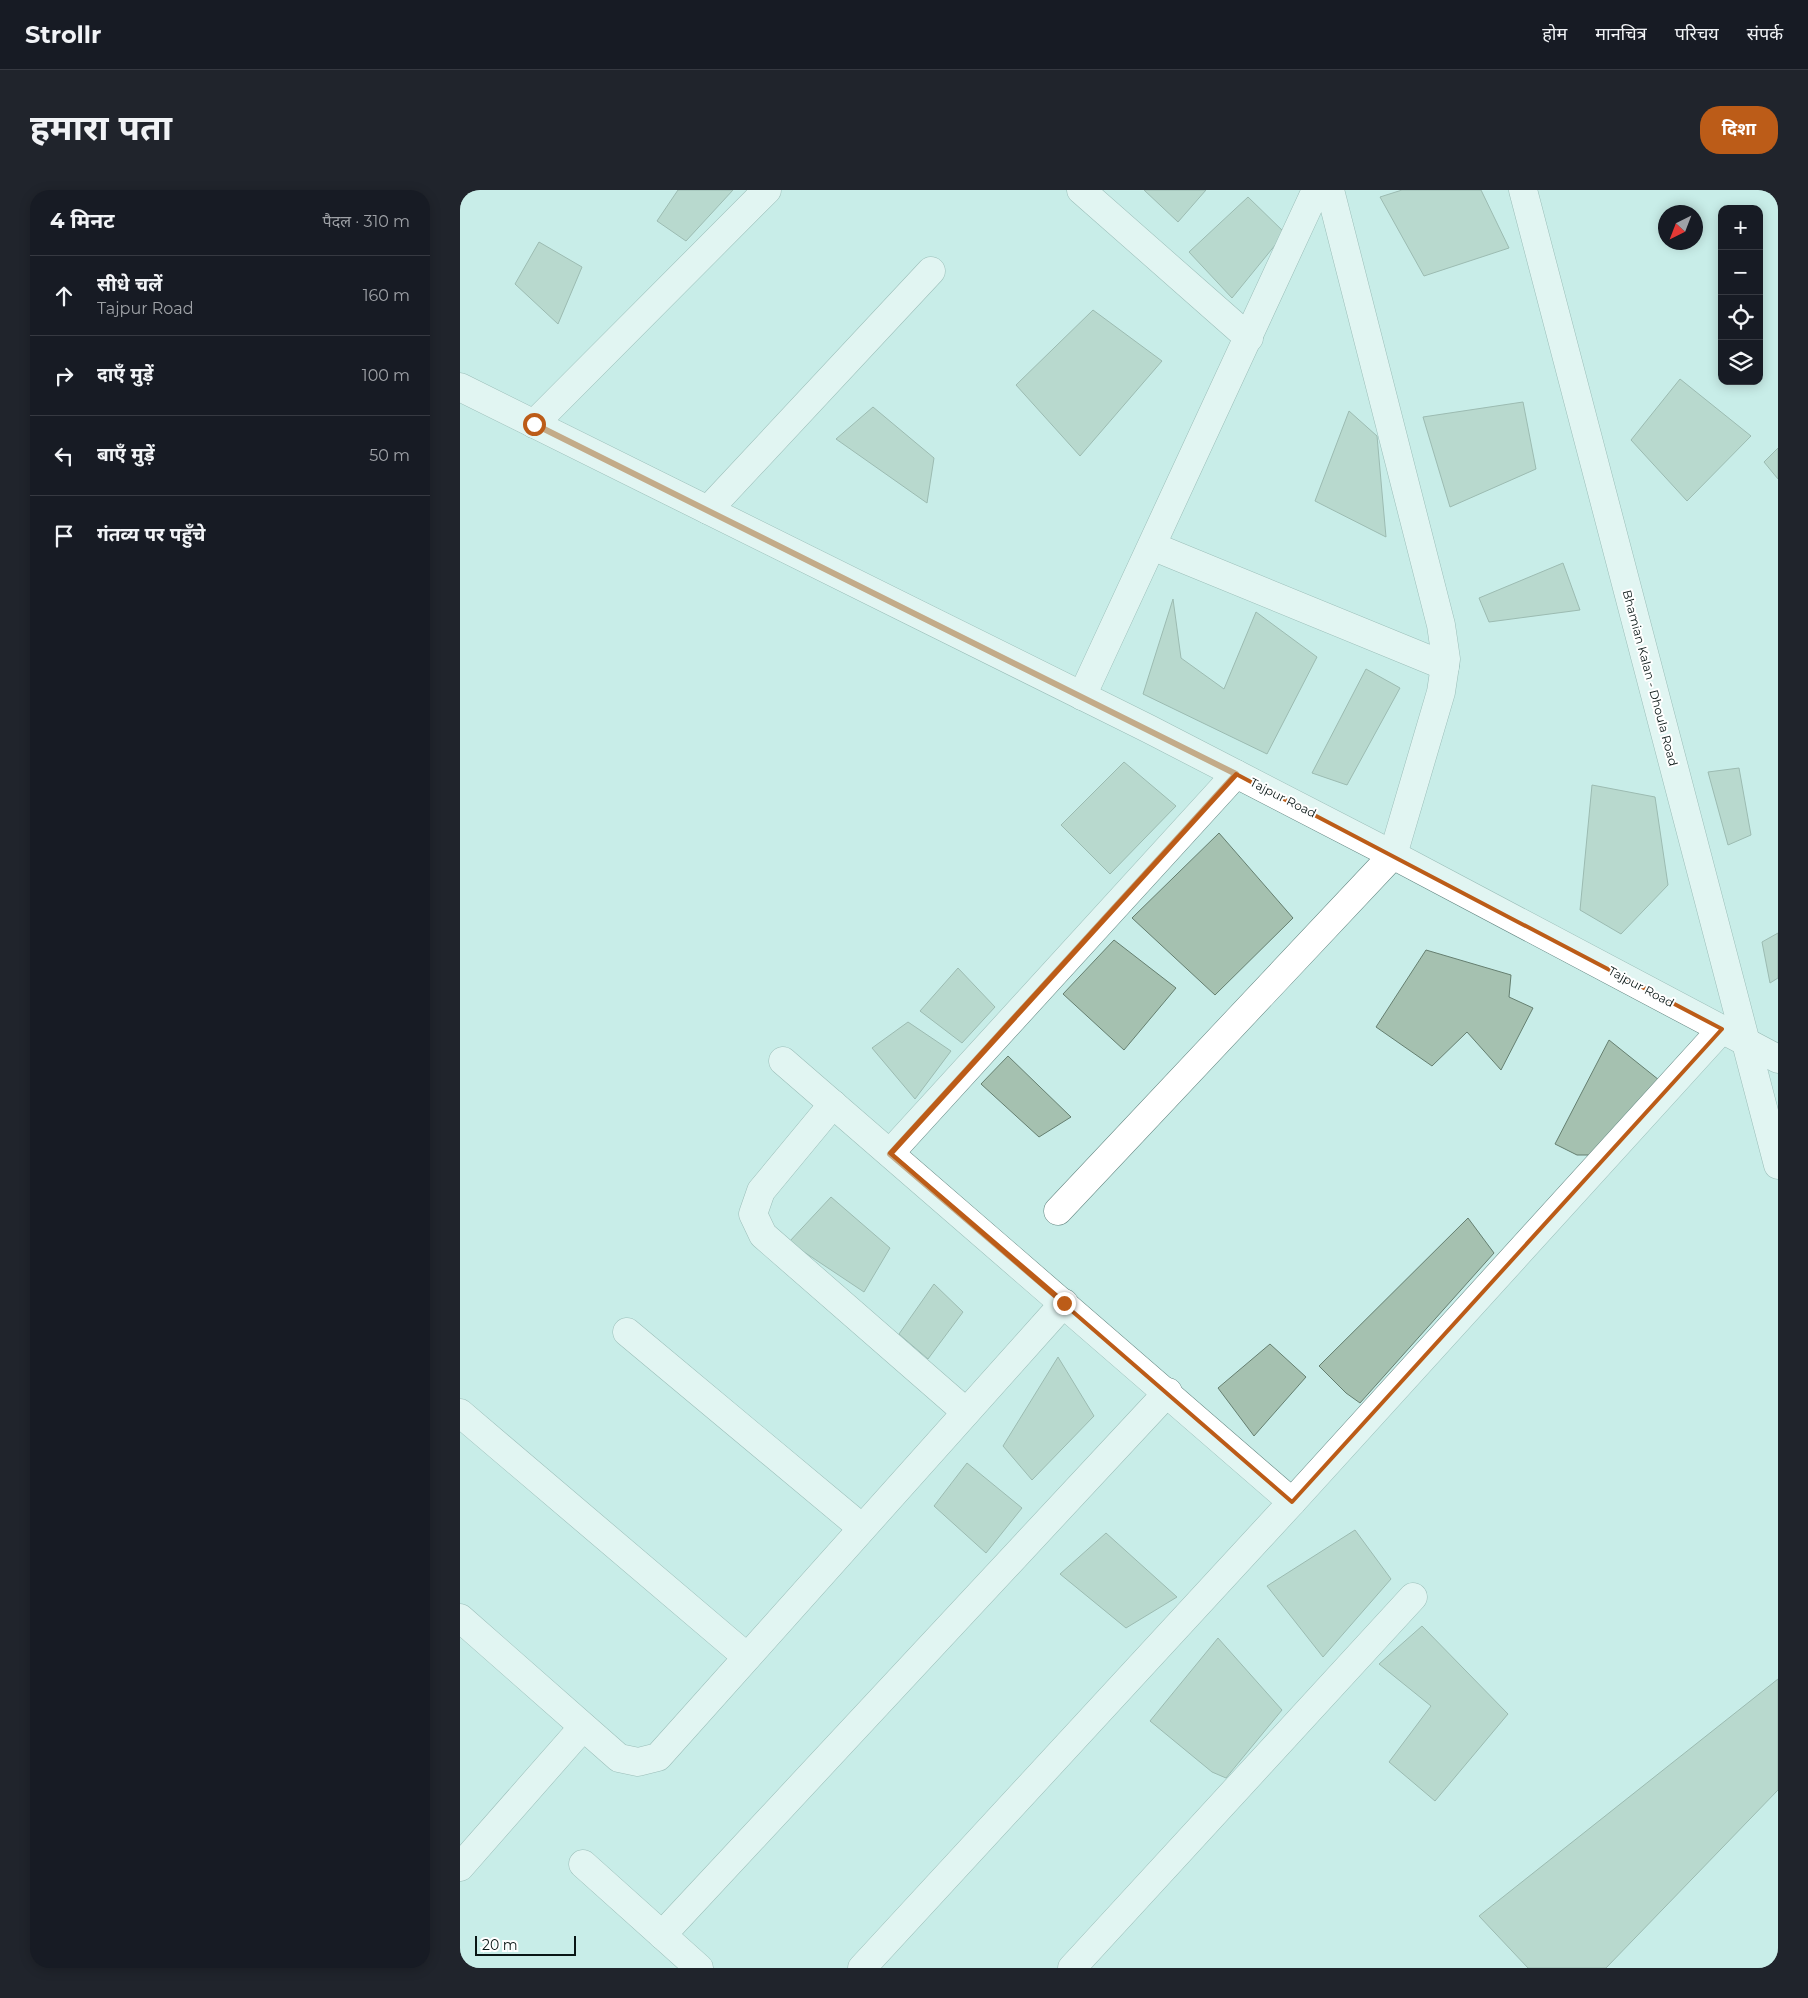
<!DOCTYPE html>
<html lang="hi">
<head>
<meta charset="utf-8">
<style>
  :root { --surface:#171b24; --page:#20242c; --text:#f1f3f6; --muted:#9ea1a6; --line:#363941; --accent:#bc5c18 }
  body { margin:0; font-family:Montserrat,"Noto Sans Devanagari",sans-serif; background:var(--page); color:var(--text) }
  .controls { position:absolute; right:15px; top:15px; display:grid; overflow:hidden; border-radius:10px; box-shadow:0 2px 12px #0003 }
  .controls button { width:45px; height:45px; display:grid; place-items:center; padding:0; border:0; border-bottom:1px solid var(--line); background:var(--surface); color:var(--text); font:25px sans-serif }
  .compass { position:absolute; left:1198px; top:15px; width:45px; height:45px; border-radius:50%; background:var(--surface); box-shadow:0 2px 12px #0003; rotate:222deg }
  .scale { position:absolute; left:15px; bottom:12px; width:101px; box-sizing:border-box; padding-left:5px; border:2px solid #091615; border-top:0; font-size:14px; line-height:18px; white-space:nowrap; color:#091615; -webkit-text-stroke:4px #fff; paint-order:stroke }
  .stop { position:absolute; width:15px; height:15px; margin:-11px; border:4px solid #bc5c18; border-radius:50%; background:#fff }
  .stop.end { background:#bc5c18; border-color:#fff; box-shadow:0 1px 5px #0008 }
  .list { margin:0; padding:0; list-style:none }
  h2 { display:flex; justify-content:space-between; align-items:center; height:65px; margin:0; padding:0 20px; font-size:21px }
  h2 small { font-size:16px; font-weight:400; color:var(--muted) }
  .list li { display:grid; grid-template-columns:32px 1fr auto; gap:15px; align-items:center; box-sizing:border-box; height:80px; padding:0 20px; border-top:1px solid var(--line) }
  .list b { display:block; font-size:19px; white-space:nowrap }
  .list p { margin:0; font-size:16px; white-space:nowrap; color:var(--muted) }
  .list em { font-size:16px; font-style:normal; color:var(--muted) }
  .icon { flex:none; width:28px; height:28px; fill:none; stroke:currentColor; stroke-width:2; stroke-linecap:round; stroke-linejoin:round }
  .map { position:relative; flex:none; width:1318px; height:1778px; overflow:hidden; border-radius:20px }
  header { display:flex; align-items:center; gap:30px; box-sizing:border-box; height:70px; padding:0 25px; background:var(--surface); border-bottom:1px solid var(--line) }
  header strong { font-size:24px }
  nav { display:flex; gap:28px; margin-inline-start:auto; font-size:18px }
  .intro { display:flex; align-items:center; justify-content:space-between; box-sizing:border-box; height:120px; padding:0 30px }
  h1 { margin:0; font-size:35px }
  .button { padding:12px 22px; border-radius:20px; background:var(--accent); color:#fff; font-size:18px; font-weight:700 }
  main { display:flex; gap:30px; padding:0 30px }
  aside { flex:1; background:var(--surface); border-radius:20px; box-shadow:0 2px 12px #0003 }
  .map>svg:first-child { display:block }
  .building { fill:#a5c1b0; stroke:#657f70 }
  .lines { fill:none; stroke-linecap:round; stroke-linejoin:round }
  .minor-casing { stroke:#648681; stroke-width:29 }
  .tertiary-casing { stroke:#648681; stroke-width:29 }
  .secondary-casing { stroke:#648681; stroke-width:29 }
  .minor { stroke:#fff; stroke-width:28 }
  .tertiary { stroke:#fff; stroke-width:28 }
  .secondary { stroke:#fff; stroke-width:28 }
  .route { stroke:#bc5c18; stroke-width:6 }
  .marked { fill:none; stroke:#bc5c18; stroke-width:4; stroke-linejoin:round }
  .labels { text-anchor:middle; stroke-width:4; stroke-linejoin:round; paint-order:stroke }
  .street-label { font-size:12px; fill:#091615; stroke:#fff }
</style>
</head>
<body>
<header>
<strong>Strollr</strong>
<nav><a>होम</a><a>मानचित्र</a><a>परिचय</a><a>संपर्क</a></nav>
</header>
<div class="intro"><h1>हमारा पता</h1><a class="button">दिशा</a></div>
<main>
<aside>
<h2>4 मिनट<small>पैदल · 310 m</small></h2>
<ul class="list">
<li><svg class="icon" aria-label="ahead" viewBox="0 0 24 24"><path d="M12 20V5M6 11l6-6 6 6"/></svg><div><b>सीधे चलें</b><p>Tajpur Road</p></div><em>160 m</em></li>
<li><svg class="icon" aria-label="right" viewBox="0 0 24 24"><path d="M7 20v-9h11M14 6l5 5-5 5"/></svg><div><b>दाएँ मुड़ें</b></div><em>100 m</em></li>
<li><svg class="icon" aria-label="left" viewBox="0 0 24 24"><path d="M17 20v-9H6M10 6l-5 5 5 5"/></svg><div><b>बाएँ मुड़ें</b></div><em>50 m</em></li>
<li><svg class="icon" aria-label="arrive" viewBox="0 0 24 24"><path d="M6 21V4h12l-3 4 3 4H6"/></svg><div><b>गंतव्य पर पहुँचे</b></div></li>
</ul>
</aside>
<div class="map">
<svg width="1318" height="1778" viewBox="0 0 1318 1778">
  <rect width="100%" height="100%" fill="#c8ede8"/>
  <g class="building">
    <polygon points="218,0 273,0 226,51 197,31"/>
    <polygon points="684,0 746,0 718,32"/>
    <polygon points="942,0 1021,0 1049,58 964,86 920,7"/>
    <polygon points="788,7 825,43 772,108 729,62"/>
    <polygon points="79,52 122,77 98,134 55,94"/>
    <polygon points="633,120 702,171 620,266 556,195"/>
    <polygon points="1220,189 1291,246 1227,311 1171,250"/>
    <polygon points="1063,212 1076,279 990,317 963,227"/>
    <polygon points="413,217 474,268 467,313 376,249"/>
    <polygon points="889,221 917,246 926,347 855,311"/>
    <polygon points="1318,258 1318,289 1304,272"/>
    <polygon points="1103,373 1120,420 1029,432 1019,408"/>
    <polygon points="713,409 721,468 764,499 796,422 857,467 807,564 683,504"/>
    <polygon points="906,479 940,498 887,595 852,583"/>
    <polygon points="664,572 716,616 650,684 601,635"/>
    <polygon points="1279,578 1291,645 1268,655 1248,582"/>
    <polygon points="1132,595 1195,607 1208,695 1161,744 1120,720"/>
    <polygon points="759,643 833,728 755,805 672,728"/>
    <polygon points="1318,743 1318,788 1310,793 1302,752"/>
    <polygon points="654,750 716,798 664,860 603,804"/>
    <polygon points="966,760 1051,785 1049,807 1073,818 1041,880 1007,842 972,876 916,837"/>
    <polygon points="498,778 535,817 502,853 460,821"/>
    <polygon points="448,832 491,861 455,909 412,858"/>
    <polygon points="1149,850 1199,890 1133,965 1117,965 1095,954"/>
    <polygon points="548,866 611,927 579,947 521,894"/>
    <polygon points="371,1007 430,1058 404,1102 329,1052"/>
    <polygon points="1008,1028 1034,1063 900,1213 886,1203 859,1176"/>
    <polygon points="474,1094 503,1122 468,1169 439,1144"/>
    <polygon points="810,1154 846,1187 794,1246 758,1198"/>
    <polygon points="598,1167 634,1226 572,1290 543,1256"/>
    <polygon points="507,1273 562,1318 526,1363 474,1316"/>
    <polygon points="895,1340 931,1389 863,1467 807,1396"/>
    <polygon points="646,1343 717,1407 666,1438 600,1384"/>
    <polygon points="962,1436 1048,1524 975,1611 929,1572 971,1516 919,1474"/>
    <polygon points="758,1448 822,1520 766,1588 752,1582 690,1531"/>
    <polygon points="1318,1489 1318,1600 1146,1778 1068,1778 1019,1726"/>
  </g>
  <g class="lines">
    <g class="minor-casing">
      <g id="minor">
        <polyline points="621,0 789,148"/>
        <polyline points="74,234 307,0"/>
        <polyline points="248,320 471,81"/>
        <polyline points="692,356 985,476"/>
        <polyline points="622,506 856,0"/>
        <polyline points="323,871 832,1312"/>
        <polyline points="373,914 301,1001 293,1024 303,1045 506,1222"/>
        <polyline points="430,963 776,584"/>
        <polyline points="598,1021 933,665 981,502 986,469 981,435 870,0"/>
        <polyline points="167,1142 402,1338"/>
        <polyline points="0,1223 287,1467"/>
        <polyline points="0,1428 159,1568 178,1572 198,1567 604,1113"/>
        <polyline points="123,1674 239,1778"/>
        <polyline points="0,1677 123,1537"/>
        <polyline points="202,1745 708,1202"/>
        <polyline points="402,1778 832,1312 1262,839"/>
        <polyline points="612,1778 953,1407"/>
      </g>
    </g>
    <g class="tertiary-casing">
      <polyline id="tertiary" points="1063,0 1318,975"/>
    </g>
    <g class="secondary-casing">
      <polyline id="secondary" points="0,197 689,539 933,665 1318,869"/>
    </g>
    <use href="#minor" class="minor"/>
    <use href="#tertiary" class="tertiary"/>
    <use href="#secondary" class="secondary"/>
  </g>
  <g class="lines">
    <polyline class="route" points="74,234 776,584 430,964 604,1113"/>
  </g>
  <path d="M0 0H1318V1778H0ZM 776,584 L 1262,839 L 832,1312 L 430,963 Z" fill="#c8ede8" fill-opacity=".55" fill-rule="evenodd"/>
  <path class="marked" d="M 776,584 L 1262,839 L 832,1312 L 430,963 Z"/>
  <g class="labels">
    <g class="street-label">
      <text transform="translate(1190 488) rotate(75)" y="4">Bhamian Kalan - Dhoula Road</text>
      <text transform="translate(823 608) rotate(27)" y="4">Tajpur Road</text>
      <text transform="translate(1181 797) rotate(28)" y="4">Tajpur Road</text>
    </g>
  </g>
</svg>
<div class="controls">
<button>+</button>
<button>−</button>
<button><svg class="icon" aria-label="locate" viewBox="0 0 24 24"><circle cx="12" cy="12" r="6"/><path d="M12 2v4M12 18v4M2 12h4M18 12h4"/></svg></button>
<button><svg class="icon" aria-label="layers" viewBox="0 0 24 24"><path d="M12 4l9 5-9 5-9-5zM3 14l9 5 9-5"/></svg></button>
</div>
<svg class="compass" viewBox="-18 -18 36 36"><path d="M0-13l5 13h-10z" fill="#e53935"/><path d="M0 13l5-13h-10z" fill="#9ea1a6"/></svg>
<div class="scale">20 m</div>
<div class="stop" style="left:74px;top:234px"></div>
<div class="stop end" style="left:604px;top:1113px"></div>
</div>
</main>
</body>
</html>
